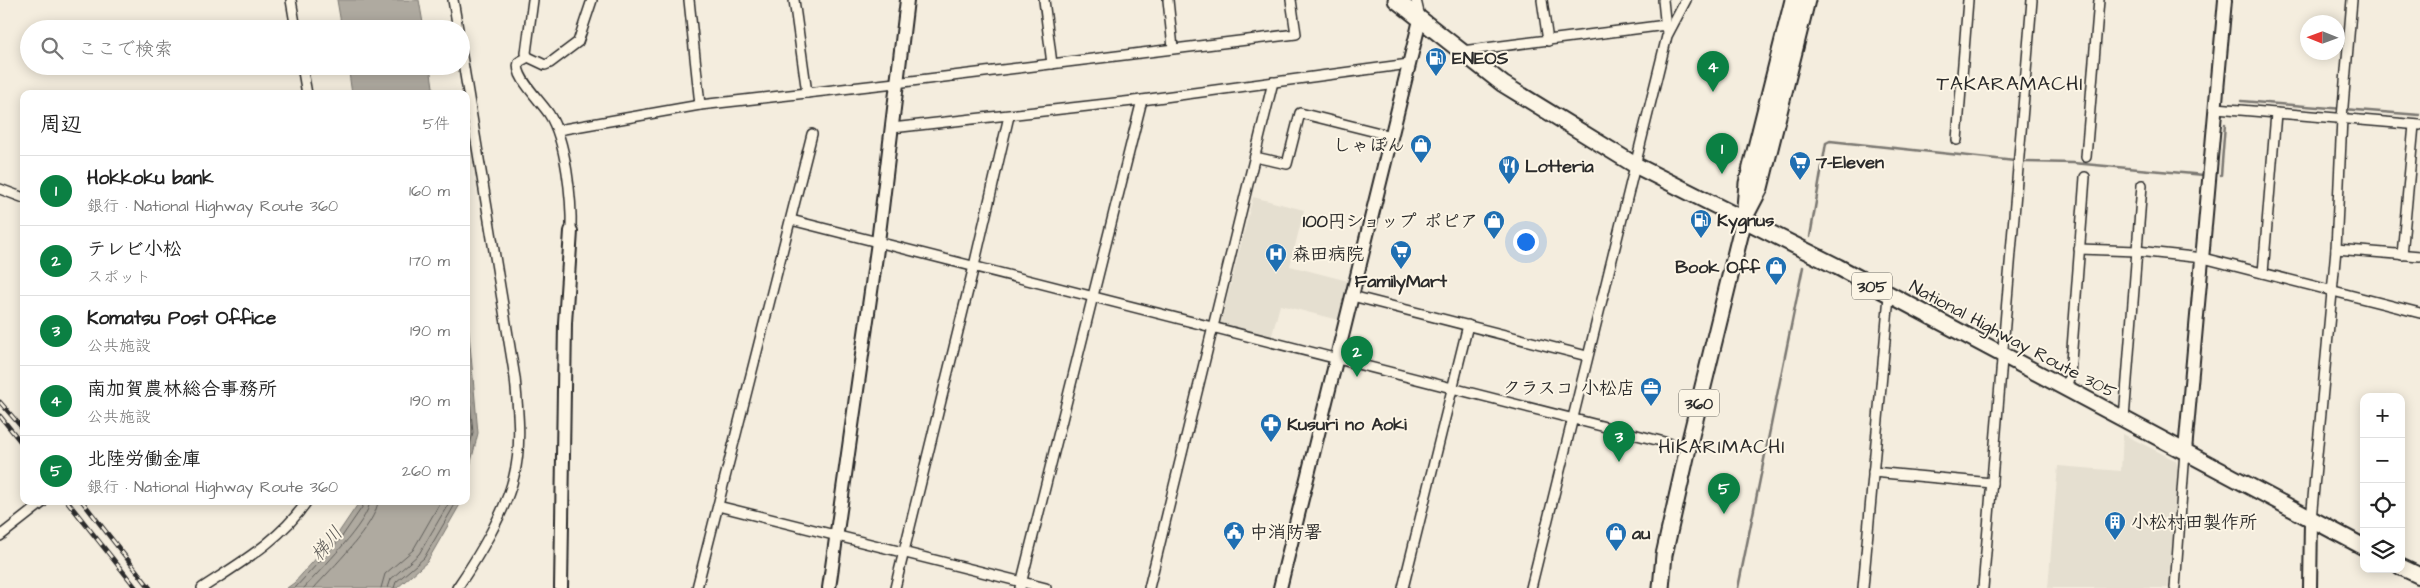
<!DOCTYPE html>
<html lang="ja">
<head>
<meta charset="utf-8">
<style>
  :root { --surface:#fff; --page:#f6f6f6; --text:#222; --muted:#767676; --line:#e0e0e0; --accent:#0b8043 }
  body { margin:0; font-family:"Architects Daughter","Klee One",sans-serif; background:var(--page); color:var(--text) }
  .controls { position:absolute; right:15px; bottom:15px; display:grid; overflow:hidden; border-radius:10px; box-shadow:0 2px 12px #0003 }
  .controls button { width:45px; height:45px; display:grid; place-items:center; padding:0; border:0; border-bottom:1px solid var(--line); background:var(--surface); color:var(--text); font:25px sans-serif }
  .compass { position:absolute; left:2300px; top:15px; width:45px; height:45px; border-radius:50%; background:var(--surface); box-shadow:0 2px 12px #0003; rotate:271deg }
  .you { position:absolute; left:1525px; top:241px; width:18px; height:18px; margin:-12px; border:4px solid #fff; border-radius:50%; background:#1a73e8; box-shadow:0 0 0 8px #1a73e833 }
  .badge { display:grid; place-items:center; width:32px; height:32px; border-radius:50%; background:var(--accent); color:#fff; font-size:16px; font-weight:700 }
  .pin { position:absolute; translate:-50% -41px; filter:drop-shadow(0 1px 2px #0008) }
  .pin::after { content:''; position:absolute; top:26px; width:18px; height:15px; background:inherit; clip-path:polygon(0 0,100% 0,50% 100%) }
  .list { margin:0; padding:0; list-style:none }
  h2 { display:flex; justify-content:space-between; align-items:center; height:65px; margin:0; padding:0 20px; font-size:21px }
  h2 small { font-size:16px; font-weight:400; color:var(--muted) }
  .list li { display:grid; grid-template-columns:32px 1fr auto; gap:15px; align-items:center; box-sizing:border-box; height:70px; padding:0 20px; border-top:1px solid var(--line) }
  .list b { display:block; font-size:19px; white-space:nowrap }
  .list p { margin:0; font-size:16px; white-space:nowrap; color:var(--muted) }
  .list em { font-size:16px; font-style:normal; color:var(--muted) }
  .icon { flex:none; width:28px; height:28px; fill:none; stroke:currentColor; stroke-width:2; stroke-linecap:round; stroke-linejoin:round }
  .map { position:relative; flex:none; width:2420px; height:588px; overflow:hidden }
  .search { position:absolute; background:var(--surface); box-shadow:0 2px 12px #0003; left:20px; top:20px; width:450px; height:55px; display:flex; align-items:center; gap:12px; box-sizing:border-box; padding:0 18px; border-radius:28px; color:var(--muted); font-size:19px }
  .panel { position:absolute; background:var(--surface); box-shadow:0 2px 12px #0003; left:20px; top:90px; width:450px; height:415px; border-radius:10px }
  .map>svg:first-child { display:block }
  .built { fill:#e5dfd0 }
  .water { fill:#afaaa0; stroke:#7a7771 }
  .lines { fill:none; stroke-linecap:round; stroke-linejoin:round }
  .shore { stroke:#605e5a; stroke-width:1 }
  .stream { stroke:#7a7771; stroke-width:2.5 }
  .street-casing { stroke:#2b2b2b; stroke-width:12 }
  .secondary-casing { stroke:#2b2b2b; stroke-width:16 }
  .highway-casing { stroke:#2b2b2b; stroke-width:19 }
  .street { stroke:#fcf5e5; stroke-width:9 }
  .secondary { stroke:#fcf5e5; stroke-width:12 }
  .highway { stroke:#fcf5e5; stroke-width:15 }
  .rail-casing { stroke:#2b2b2b; stroke-width:4.5 }
  .rail { stroke:#fcf5e5; stroke-width:2.5; stroke-dasharray:8; stroke-linecap:butt }
  .labels { text-anchor:middle; stroke-width:4; stroke-linejoin:round; paint-order:stroke }
  .shield { fill:#fcf5e5; stroke:#6a6863; stroke-width:1 }
  .shield-label { font-size:16px; font-weight:bold; fill:#2b2b2b }
  .poi-label { font-size:18px; font-weight:bold; fill:#2b2b2b; stroke:#fcf5e5; text-anchor:start }
  .street-label { font-size:18px; fill:#2b2b2b; stroke:#fcf5e5 }
  .water-label { font-size:19px; font-style:italic; fill:#595754; stroke:#fcf5e5 }
  .quarter-label { font-size:20px; letter-spacing:1px; fill:#2b2b2b; stroke:#fcf5e5 }
</style>
</head>
<body>
<div class="map">
<svg width="2420" height="588" viewBox="0 0 2420 588">
  <rect width="100%" height="100%" fill="#f4edde"/>
  <filter id="ink" filterUnits="userSpaceOnUse"><feTurbulence type="fractalNoise" baseFrequency=".02" numOctaves="2"/><feDisplacementMap in="SourceGraphic" scale="10" xChannelSelector="R" yChannelSelector="G"/><feConvolveMatrix kernelMatrix="1 2 1 2 8 2 1 2 1" color-interpolation-filters="sRGB"/></filter>
  <g filter="url(#ink)">
    <g class="built">
      <polygon points="1253,197 1304,210 1290,266 1348,281 1338,320 1280,305 1271,339 1220,326"/>
      <polygon points="2123,434 2175,460 2179,467 2168,588 2048,588 2058,466 2121,471"/>
    </g>
    <g class="water">
      <polygon points="337,0 419,0 424,29 342,29"/>
      <polygon points="348,66 430,66 434,94 352,94"/>
      <polygon points="466,300 478,433 466,483"/>
      <polygon points="360,501 462,501 427,562 397,588 287,588 294,583 337,535"/>
    </g>
    <g class="lines">
      <g class="shore">
        <polyline points="466,358 473,433 466,461"/>
        <polyline points="295,588 341,538 363,506 364,501"/>
        <path d="M 304,588 C 319,571 369,522 370,501"/>
        <path d="M 314,588 C 330,570 377,524 378,501"/>
        <polyline points="381,588 385,574 413,550 441,501"/>
        <polyline points="388,588 391,579 419,554 450,501"/>
        <polyline points="394,588 396,582 424,558 457,501"/>
      </g>
      <g class="stream">
        <polyline points="2241,101 2420,115"/>
        <polyline points="2023,162 2073,163 2204,175"/>
        <polyline points="2221,175 2225,124"/>
        <polyline points="1810,237 1826,143 1830,141 2015,161"/>
        <polyline points="1738,588 1803,267"/>
      </g>
      <g class="street-casing">
        <g id="street">
          <polyline points="291,0 296,29"/>
          <polyline points="453,0 458,29"/>
          <polyline points="533,0 526,53 528,57 545,65 550,63 578,42 592,0"/>
          <polyline points="689,0 700,105"/>
          <polyline points="794,0 807,93"/>
          <polyline points="1044,0 1052,64"/>
          <polyline points="1168,0 1173,48"/>
          <polyline points="1416,0 1420,17"/>
          <polyline points="1542,0 1548,41"/>
          <polyline points="1663,0 1666,29"/>
          <polyline points="1462,51 1666,25"/>
          <path d="M 528,57 L 519,62 C 513,76 542,102 549,114 C 566,140 572,200 571,231"/>
          <polyline points="302,66 307,94"/>
          <polyline points="2216,108 2420,125"/>
          <polyline points="892,128 1142,100 1409,64"/>
          <polyline points="558,130 700,105 895,83 1296,34 1291,0"/>
          <polyline points="1957,140 1968,0"/>
          <polyline points="1255,157 1287,164 1300,113 1392,136"/>
          <polyline points="2086,157 2099,0"/>
          <polyline points="0,189 24,198"/>
          <polyline points="791,220 1688,448"/>
          <polyline points="2079,249 2137,251 2203,258 2420,313"/>
          <polyline points="2336,249 2420,256"/>
          <polyline points="2402,255 2414,125"/>
          <polyline points="2263,273 2276,113"/>
          <polyline points="1352,296 1587,356"/>
          <polyline points="2066,388 2070,375 2085,177"/>
          <polyline points="2124,419 2142,185"/>
          <polyline points="1873,472 1992,483"/>
          <polyline points="718,506 1046,588"/>
          <polyline points="2311,520 2336,249 2342,118 2352,0"/>
          <polyline points="0,536 42,503"/>
          <path d="M 202,588 C 240,563 281,540 307,501"/>
          <path d="M 457,588 C 477,559 506,511 514,476 C 522,445 518,410 515,378 L 461,50"/>
          <polyline points="697,588 812,134"/>
          <polyline points="895,588 974,266 1009,116"/>
          <polyline points="1020,588 1142,100"/>
          <polyline points="1149,588 1273,82"/>
          <polyline points="1403,588 1468,325"/>
          <polyline points="1531,588 1667,36 1686,0"/>
          <polyline points="1863,588 1889,296"/>
          <polyline points="1983,588 2032,0"/>
          <polyline points="2175,588 2185,451"/>
        </g>
      </g>
      <g class="secondary-casing">
        <g id="secondary">
          <polyline points="2185,451 2225,0"/>
          <polyline points="561,588 565,323 571,231"/>
          <polyline points="829,588 878,242 907,0"/>
          <polyline points="1280,588 1420,20"/>
          <polyline points="2310,588 2311,520"/>
        </g>
      </g>
      <g class="highway-casing">
        <g id="highway">
          <polyline points="1396,0 1503,84 1635,165 1838,267 2364,547"/>
          <polyline points="1747,213 1760,188 1807,0"/>
          <polyline points="2401,567 2420,576"/>
          <polyline points="1661,588 1664,555 1688,448 1744,219 1747,183 1793,0"/>
        </g>
      </g>
      <use href="#street" class="street"/>
      <use href="#secondary" class="secondary"/>
      <use href="#highway" class="highway"/>
      <g class="rail-casing">
        <g id="rail">
          <polyline points="0,402 24,430"/>
          <polyline points="0,416 24,446"/>
          <polyline points="67,501 136,588"/>
          <polyline points="82,501 150,588"/>
        </g>
      </g>
      <use href="#rail" class="rail"/>
    </g>
  </g>
  <defs>
    <g id="fuel-pin" transform="scale(1.125)"><path d="M0 17L-7.5 6A9.5 9.5 0 1 1 7.5 6Z" fill="#1f6fb2" stroke="#fcf5e5"/><path d="M-5.5-6h7V0h2V4h1.3V-2.5L3-4.5l.8-.8L6-3V5H2.5V1h-1V6h-7ZM-4.2-4.7v3.2H.2V-4.7Z" fill="#fff"/></g>
    <g id="shop-pin" transform="scale(1.125)"><path d="M0 17L-7.5 6A9.5 9.5 0 1 1 7.5 6Z" fill="#1f6fb2" stroke="#fcf5e5"/><path d="M-5-2.5h2.3a2.7 3.5 0 0 1 5.4 0H5L5.5 6h-11ZM-1.5-2.5h3a1.5 2.3 0 0 0-3 0Z" fill="#fff"/></g>
    <g id="supermarket-pin" transform="scale(1.125)"><path d="M0 17L-7.5 6A9.5 9.5 0 1 1 7.5 6Z" fill="#1f6fb2" stroke="#fcf5e5"/><path d="M-6-5.5h2.5l.6 2H6L4.5 2H-2.5L-4.4-4H-6ZM-1.5 3.2a1.3 1.3 0 1 0 .1 0ZM3 3.2a1.3 1.3 0 1 0 .1 0Z" fill="#fff"/></g>
    <g id="restaurant-pin" transform="scale(1.125)"><path d="M0 17L-7.5 6A9.5 9.5 0 1 1 7.5 6Z" fill="#1f6fb2" stroke="#fcf5e5"/><path d="M-5-6h1v4h1v-4h1v4h1v-4h1v5L-1.5 .5V6h-2V.5L-5-1ZM5-6V6H3V1.5H1.5Q1.5-4 5-6Z" fill="#fff"/></g>
    <g id="hospital-pin" transform="scale(1.125)"><path d="M0 17L-7.5 6A9.5 9.5 0 1 1 7.5 6Z" fill="#1f6fb2" stroke="#fcf5e5"/><path d="M-5-5h3v3.5h4V-5h3V5h-3V1.5h-4V5h-3Z" fill="#fff"/></g>
    <g id="office-pin" transform="scale(1.125)"><path d="M0 17L-7.5 6A9.5 9.5 0 1 1 7.5 6Z" fill="#1f6fb2" stroke="#fcf5e5"/><path d="M-6-3h4V-5.5h4V-3h4V5H-6ZM-1-4.5V-3h2v-1.5ZM-6 0V1H6V0Z" fill="#fff"/></g>
    <g id="pharmacy-pin" transform="scale(1.125)"><path d="M0 17L-7.5 6A9.5 9.5 0 1 1 7.5 6Z" fill="#1f6fb2" stroke="#fcf5e5"/><path d="M-2-6h4v4h4v4h-4v4h-4v-4h-4v-4h4Z" fill="#fff"/></g>
    <g id="building-pin" transform="scale(1.125)"><path d="M0 17L-7.5 6A9.5 9.5 0 1 1 7.5 6Z" fill="#1f6fb2" stroke="#fcf5e5"/><path d="M-4-6H4V6H1V3H-1V6H-4ZM-2.5-4.3h1.7v1.8h-1.7ZM.8-4.3h1.7v1.8H.8ZM-2.5-1h1.7V.8h-1.7ZM.8-1h1.7V.8H.8Z" fill="#fff"/></g>
    <g id="civic-pin" transform="scale(1.125)"><path d="M0 17L-7.5 6A9.5 9.5 0 1 1 7.5 6Z" fill="#1f6fb2" stroke="#fcf5e5"/><path d="M-.6-6.5H3V-4.5H.6V-3L4-1V1h2V6H-6V1h2V-1L-.6-3ZM-1.2 2.5V6h2.4V2.5Z" fill="#fff"/></g>
  </defs>
  <g fill-rule="evenodd">
    <use href="#fuel-pin" x="1436" y="58"/>
    <use href="#shop-pin" x="1421" y="145"/>
    <use href="#supermarket-pin" x="1800" y="162"/>
    <use href="#restaurant-pin" x="1509" y="166"/>
    <use href="#fuel-pin" x="1701" y="220"/>
    <use href="#shop-pin" x="1494" y="221"/>
    <use href="#supermarket-pin" x="1401" y="251"/>
    <use href="#hospital-pin" x="1276" y="254"/>
    <use href="#shop-pin" x="1776" y="267"/>
    <use href="#office-pin" x="1651" y="388"/>
    <use href="#pharmacy-pin" x="1271" y="424"/>
    <use href="#building-pin" x="2115" y="522"/>
    <use href="#civic-pin" x="1234" y="532"/>
    <use href="#shop-pin" x="1616" y="533"/>
  </g>
  <g class="labels">
    <g class="shield">
      <rect x="1852" y="272.5" width="40" height="27" rx="4"/>
      <rect x="1679" y="389.5" width="40" height="27" rx="4"/>
    </g>
    <g class="shield-label">
      <text x="1872" y="292">305</text>
      <text x="1699" y="409">360</text>
    </g>
    <g class="poi-label">
      <text x="1452" y="64">ENEOS</text>
      <text x="1405" y="151" text-anchor="end">しゃぼん</text>
      <text x="1816" y="168">7-Eleven</text>
      <text x="1525" y="172">Lotteria</text>
      <text x="1717" y="226">Kygnus</text>
      <text x="1478" y="227" text-anchor="end">100円ショップ ポピア</text>
      <text x="1292" y="260">森田病院</text>
      <text x="1760" y="273" text-anchor="end">Book Off</text>
      <text x="1401" y="287" text-anchor="middle">FamilyMart</text>
      <text x="1635" y="394" text-anchor="end">クラスコ 小松店</text>
      <text x="1287" y="430">Kusuri no Aoki</text>
      <text x="2131" y="528">小松村田製作所</text>
      <text x="1250" y="538">中消防署</text>
      <text x="1632" y="539">au</text>
    </g>
    <g class="street-label">
      <text transform="translate(2013 339) rotate(28)" y="6">National Highway Route 305</text>
    </g>
    <g class="water-label">
      <text transform="translate(326 543) rotate(-50)" y="7">梯川</text>
    </g>
    <g class="quarter-label">
      <text x="2010" y="90">TAKARAMACHI</text>
      <text x="1722" y="453">HIKARIMACHI</text>
    </g>
  </g>
</svg>
<div class="controls">
<button>+</button>
<button>−</button>
<button><svg class="icon" aria-label="locate" viewBox="0 0 24 24"><circle cx="12" cy="12" r="6"/><path d="M12 2v4M12 18v4M2 12h4M18 12h4"/></svg></button>
<button><svg class="icon" aria-label="layers" viewBox="0 0 24 24"><path d="M12 4l9 5-9 5-9-5zM3 14l9 5 9-5"/></svg></button>
</div>
<svg class="compass" viewBox="-18 -18 36 36"><path d="M0-13l5 13h-10z" fill="#e53935"/><path d="M0 13l5-13h-10z" fill="#767676"/></svg>
<div class="you"></div>
<div class="pin badge" style="left:1722px;top:174px">1</div>
<div class="pin badge" style="left:1357px;top:377px">2</div>
<div class="pin badge" style="left:1619px;top:462px">3</div>
<div class="pin badge" style="left:1713px;top:92px">4</div>
<div class="pin badge" style="left:1724px;top:514px">5</div>
<div class="search"><svg class="icon" aria-label="search" viewBox="0 0 24 24"><circle cx="10" cy="10" r="6"/><path d="M15 15l6 6"/></svg>ここで検索</div>
<section class="panel">
<h2>周辺<small>5件</small></h2>
<ul class="list">
<li><span class="badge">1</span><div><b>Hokkoku bank</b><p>銀行 · National Highway Route 360</p></div><em>160 m</em></li>
<li><span class="badge">2</span><div><b>テレビ小松</b><p>スポット</p></div><em>170 m</em></li>
<li><span class="badge">3</span><div><b>Komatsu Post Office</b><p>公共施設</p></div><em>190 m</em></li>
<li><span class="badge">4</span><div><b>南加賀農林総合事務所</b><p>公共施設</p></div><em>190 m</em></li>
<li><span class="badge">5</span><div><b>北陸労働金庫</b><p>銀行 · National Highway Route 360</p></div><em>260 m</em></li>
</ul>
</section>
</div>
</body>
</html>
